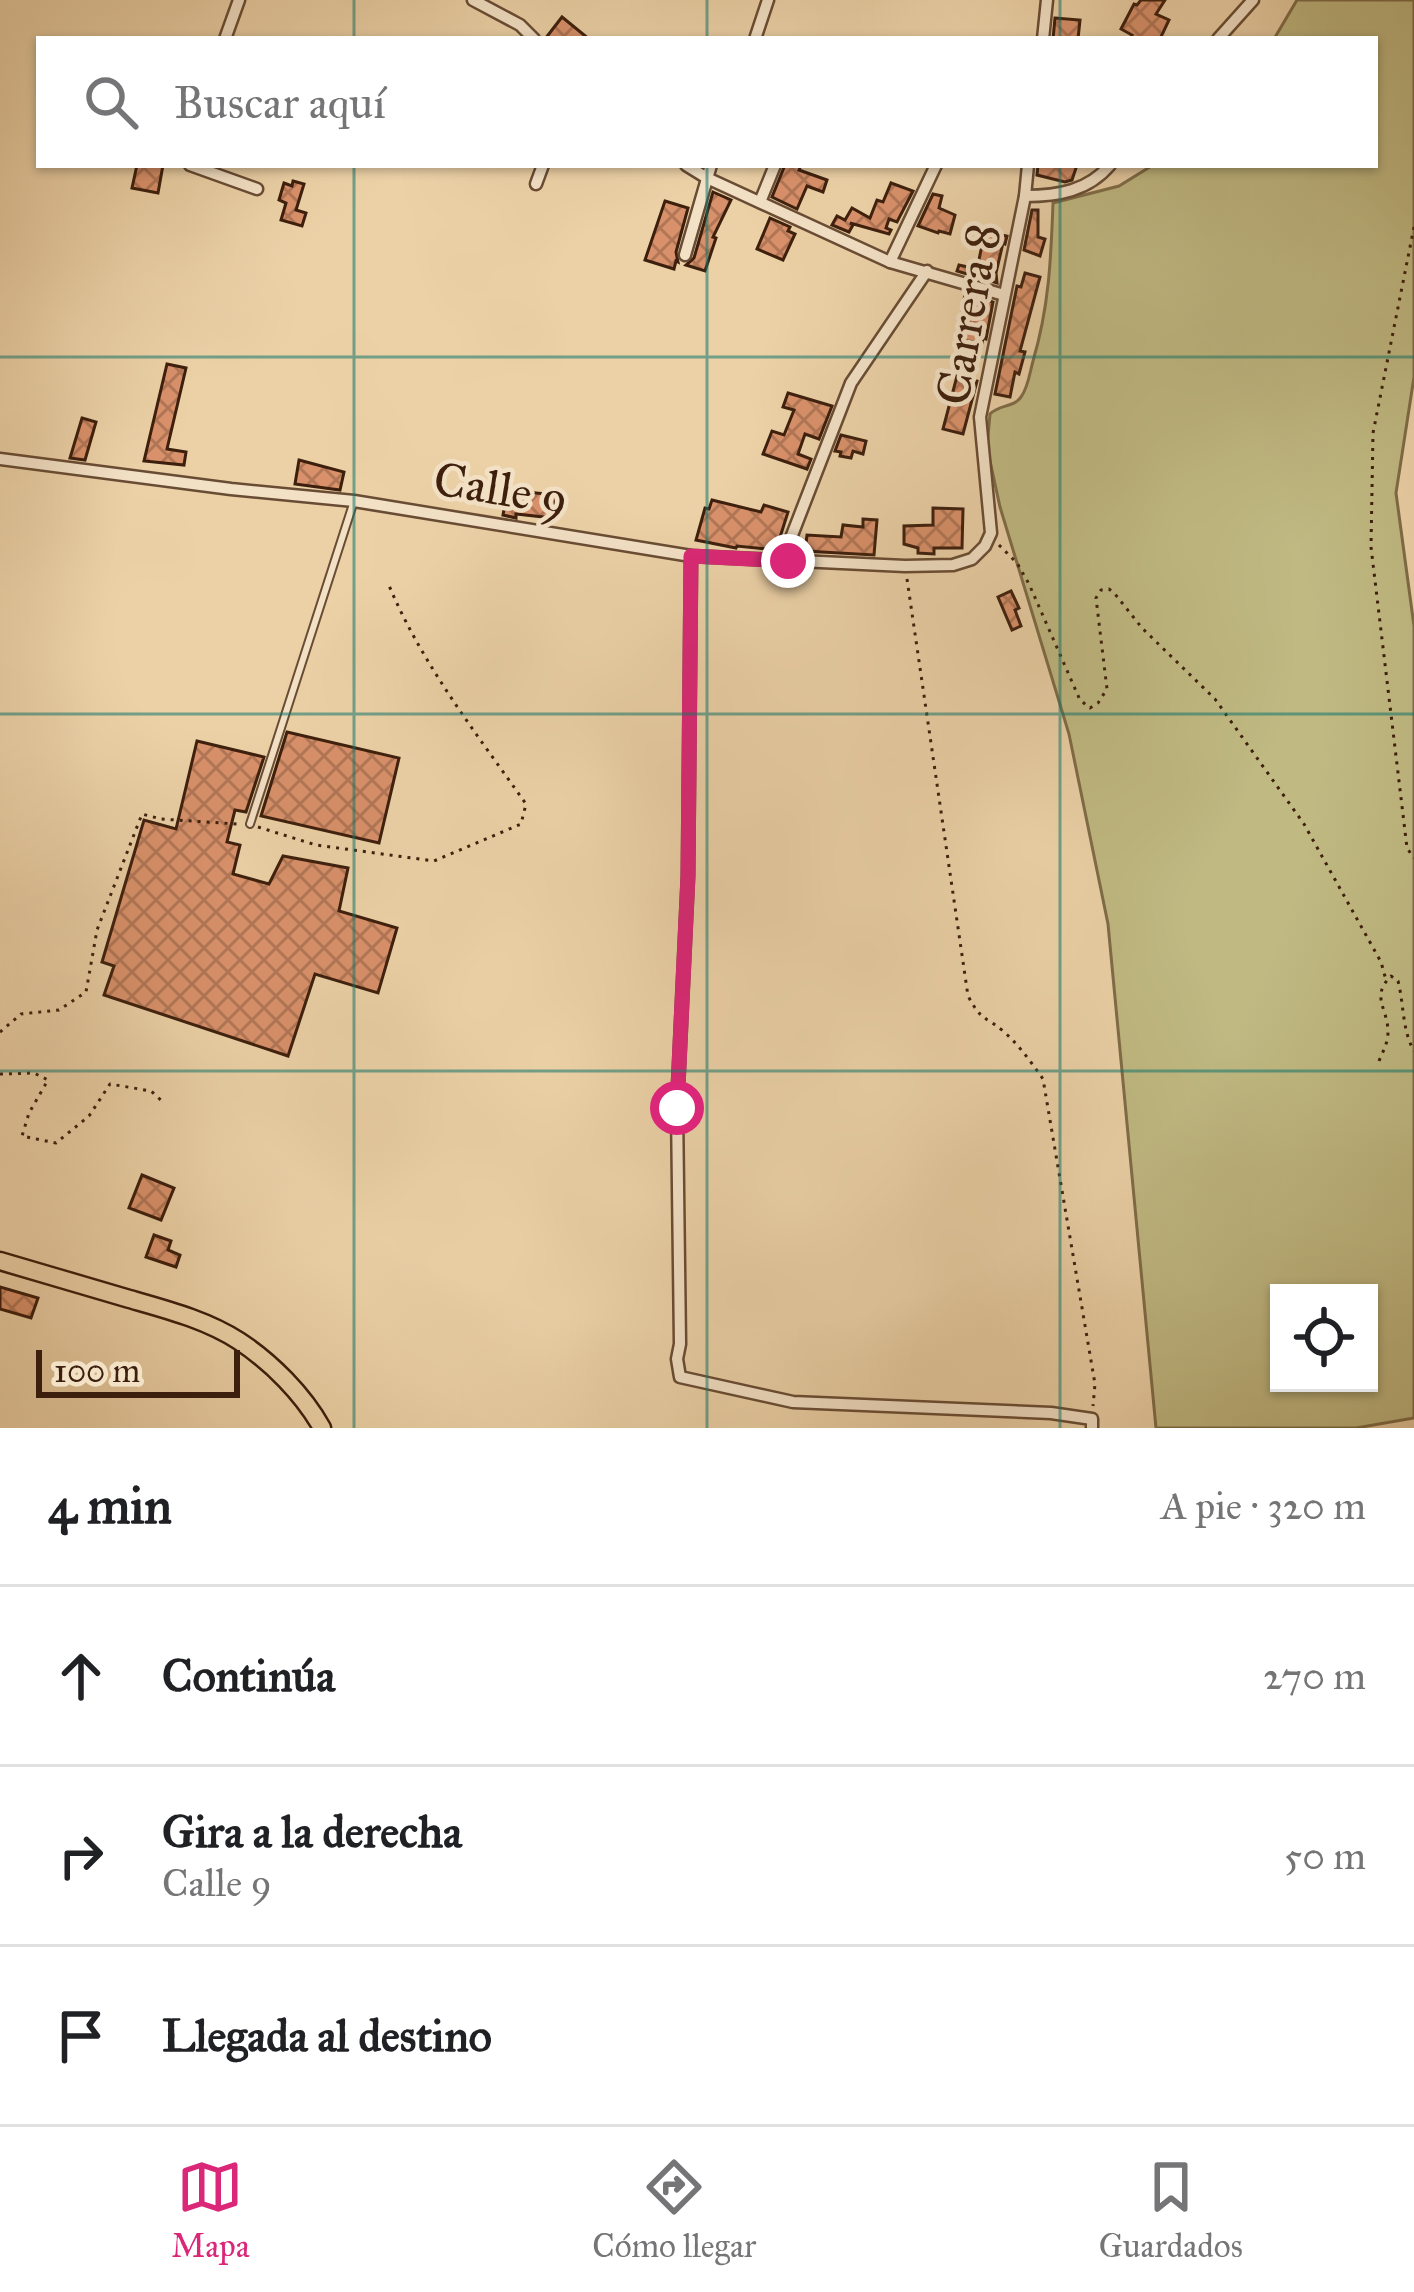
<!DOCTYPE html>
<html lang="es">
<head>
<meta charset="utf-8">
<style>
  :root { --surface:#fff; --page:#f6f6f6; --text:#202124; --muted:#757577; --line:#e0e0e0; --accent:#db2777 }
  body { margin:0; font-family:"IM FELL Great Primer",serif; background:var(--page); color:var(--text) }
  .controls { position:absolute; right:36px; bottom:36px; display:grid; overflow:hidden; border-radius:0px; box-shadow:0 3px 9px #0004 }
  .controls button { width:108px; height:108px; display:grid; place-items:center; padding:0; border:0; border-bottom:3px solid var(--line); background:var(--surface); color:var(--text); font:60px sans-serif }
  .scale { position:absolute; left:36px; bottom:30px; width:204px; box-sizing:border-box; padding-left:12px; border:6px solid #3d1f0d; border-top:0; font-size:33px; line-height:42px; white-space:nowrap; color:#3d1f0d; -webkit-text-stroke:9px #f3e1c6; paint-order:stroke }
  .stop { position:absolute; width:36px; height:36px; margin:-27px; border:9px solid #db2777; border-radius:50%; background:#fff }
  .stop.end { background:#db2777; border-color:#fff; box-shadow:0 3px 12px #0008 }
  .list { margin:0; padding:0; list-style:none }
  h2 { display:flex; justify-content:space-between; align-items:center; height:156px; margin:0; padding:0 48px; font-size:51px }
  h2 small { font-size:39px; font-weight:400; color:var(--muted) }
  .list li { display:grid; grid-template-columns:78px 1fr auto; gap:36px; align-items:center; box-sizing:border-box; height:180px; padding:0 48px; border-top:3px solid var(--line) }
  .list b { display:block; font-size:45px; white-space:nowrap }
  .list p { margin:0; font-size:39px; white-space:nowrap; color:var(--muted) }
  .list em { font-size:39px; font-style:normal; color:var(--muted) }
  .icon { flex:none; width:66px; height:66px; fill:none; stroke:currentColor; stroke-width:2; stroke-linecap:round; stroke-linejoin:round }
  .map { position:relative; flex:none; width:1414px; height:1428px; overflow:hidden }
  .search { position:absolute; background:var(--surface); box-shadow:0 3px 9px #0004; left:36px; right:36px; top:36px; height:132px; display:flex; align-items:center; gap:30px; box-sizing:border-box; padding:0 42px; border-radius:0px; color:var(--muted); font-size:45px }
  .sheet { height:696px; background:var(--surface) }
  nav { display:flex; justify-content:space-around; align-items:center; box-sizing:border-box; height:168px; border-top:3px solid var(--line); background:var(--surface); font-size:33px; color:var(--muted) }
  nav a { display:grid; justify-items:center; gap:6px }
  nav .on { color:var(--accent) }
  .map>svg:first-child { display:block }
  .grass { fill:#c0b982; stroke:#7e6c48; stroke-width:3; fill-rule:evenodd }
  .building { fill:url(#building-cross-hatch); stroke:#3d1f0d; stroke-width:3 }
  .lines { fill:none; stroke-linecap:round; stroke-linejoin:round }
  .lane-casing { stroke:#694c34; stroke-width:10 }
  .street-casing { stroke:#694c34; stroke-width:15 }
  .primary-casing { stroke:#3d1f0d; stroke-width:21 }
  .path { stroke:#3d1f0d; stroke-width:3; stroke-dasharray:3 6; stroke-linecap:butt }
  .lane { stroke:#f3e1c6; stroke-width:6 }
  .street { stroke:#f3e1c6; stroke-width:10 }
  .primary { stroke:#ecd1a7; stroke-width:16 }
  .route { stroke:#db2777; stroke-width:15 }
  .grid { fill:none; stroke:#0f766e; stroke-width:3; stroke-opacity:0.55 }
  .labels { text-anchor:middle; stroke-width:9; stroke-linejoin:round; paint-order:stroke }
  .street-label { font-size:48px; fill:#3d1f0d; stroke:#f3e1c6 }
</style>
</head>
<body>
<div class="map">
<svg width="1414" height="1428" viewBox="0 0 1414 1428">
  <defs>
    <pattern id="building-cross-hatch" width="8" height="8" patternUnits="userSpaceOnUse" patternTransform="scale(3)"><rect width="8" height="8" fill="#d9916b"/><path d="M0 0l8 8M0 8l8-8" fill="none" stroke="#b17656"/></pattern>
  </defs>
  <rect width="100%" height="100%" fill="#ecd1a7"/>
  <filter id="stains"><feTurbulence type="fractalNoise" baseFrequency=".00167" numOctaves="4"/><feColorMatrix values="0 0 0 0 .2 0 0 0 0 .09 0 0 0 0 .02 0 0 0 .5 -.17"/></filter>
  <radialGradient id="worn" r=".72"><stop offset=".6" stop-color="#630" stop-opacity="0"/><stop offset="1" stop-color="#630" stop-opacity=".3"/></radialGradient>
  <path class="grass" d="M 1297,0 L 1414,0 L 1414,377 L 1396,493 L 1414,626 L 1414,1418 L 1356,1428 L 1156,1428 L 1108,924 L 1069,734 L 1000,507 L 987,447 L 990,414 C 1000,404 1013,408 1021,397 C 1028,388 1030,372 1033,361 C 1049,307 1051,259 1053,203 L 1119,186 L 1153,165 L 1375,165 L 1375,39 L 1274,39 ZM 1279,1293 L 1369,1293 L 1369,1383 L 1279,1383 Z"/>
  <g class="building">
    <polygon points="1141,0 1165,0 1156,14 1169,20 1160,39 1130,39 1132,35 1121,29 1134,4 1137,5"/>
    <polygon points="562,17 589,39 545,39"/>
    <polygon points="1055,18 1080,20 1078,39 1053,39"/>
    <polygon points="137,165 163,165 158,193 132,188"/>
    <polygon points="785,165 801,165 799,170 827,180 823,192 807,186 797,209 772,197"/>
    <polygon points="1038,165 1077,165 1072,180 1065,182 1037,175"/>
    <polygon points="293,181 304,184 296,210 306,213 302,226 281,220 286,203 279,200 284,183 292,186"/>
    <polygon points="891,183 913,191 897,222 889,219 886,228 891,230 889,234 850,223 853,225 849,232 832,225 837,216 845,220 852,208 870,218 877,200 883,202"/>
    <polygon points="713,192 731,200 713,237 716,238 705,271 686,265 694,258"/>
    <polygon points="933,194 942,196 939,208 955,215 950,234 939,231 938,233 918,226"/>
    <polygon points="665,201 688,208 676,252 678,262 676,261 674,269 645,260"/>
    <polygon points="1032,210 1038,210 1038,237 1045,239 1040,256 1024,250"/>
    <polygon points="770,218 790,227 788,231 795,234 783,260 757,249"/>
    <polygon points="985,231 1007,236 1005,244 1003,243 996,273 997,283 957,271 959,265 977,269"/>
    <polygon points="1025,273 1040,277 1020,351 1025,352 1019,374 1015,372 1010,397 995,394 1017,286 1021,287"/>
    <polygon points="965,294 993,302 986,339 983,338 982,343 960,340 965,313 962,313"/>
    <polygon points="167,364 186,368 167,449 186,452 184,465 144,461"/>
    <polygon points="957,376 977,381 963,434 943,429"/>
    <polygon points="788,393 832,406 819,439 805,434 798,454 811,459 807,469 763,454 772,431 784,435 794,410 783,407"/>
    <polygon points="82,418 96,422 85,460 70,458"/>
    <polygon points="841,435 866,441 863,454 853,451 851,458 840,456 841,452 835,451"/>
    <polygon points="299,460 344,472 340,490 295,484"/>
    <polygon points="526,492 557,495 553,518 516,514 516,518 503,515 507,493 525,496"/>
    <polygon points="712,500 761,512 764,505 788,512 776,550 737,546 736,548 696,540 705,508 709,509"/>
    <polygon points="933,508 963,509 962,548 934,548 934,554 918,553 918,548 904,544 904,526 933,525"/>
    <polygon points="863,519 877,520 874,555 805,551 807,535 841,537 843,525 863,527"/>
    <polygon points="1011,591 1019,608 1015,610 1021,626 1012,630 998,597"/>
    <polygon points="287,732 399,758 379,843 261,816"/>
    <polygon points="197,741 264,757 246,812 235,810 227,842 240,845 233,874 269,884 283,856 348,868 339,911 397,928 378,993 315,974 288,1056 104,995 114,966 102,962 144,820 176,829"/>
    <polygon points="142,1175 174,1188 161,1220 129,1208"/>
    <polygon points="154,1235 171,1241 168,1250 180,1255 176,1267 146,1257"/>
    <polygon points="0,1287 38,1298 31,1318 0,1309"/>
  </g>
  <g class="lines">
    <g class="lane-casing">
      <polyline id="lane" points="250,824 354,501"/>
    </g>
    <g class="street-casing">
      <g id="street">
        <polyline points="473,0 520,25 534,39"/>
        <polyline points="225,39 239,0"/>
        <polyline points="755,39 768,0"/>
        <polyline points="1043,39 1047,0"/>
        <polyline points="1218,39 1253,0"/>
        <polyline points="190,165 257,189"/>
        <polyline points="686,165 707,178 890,262 1004,295"/>
        <polyline points="536,184 543,165"/>
        <path d="M 1025,196 C 1058,196 1088,191 1110,165"/>
        <polyline points="760,202 775,165"/>
        <polyline points="685,255 711,165"/>
        <polyline points="890,262 936,165"/>
        <polyline points="0,459 231,489 354,501 691,556 905,566 953,565 972,559 985,546 991,533 980,417 1025,196 1028,165"/>
        <polyline points="691,556 688,876 677,1108 680,1344 677,1359 680,1377 793,1402 1051,1413 1092,1419 1092,1428"/>
        <polyline points="788,561 789,543 851,383 927,271"/>
      </g>
    </g>
    <g class="primary-casing">
      <path id="primary" d="M 0,1261 C 42,1273 84,1286 126,1298 C 164,1309 205,1319 239,1341 C 271,1362 303,1394 322,1428"/>
    </g>
    <g class="path">
      <polyline points="1414,227 1373,433 1371,547 1407,848 1414,858"/>
      <polyline points="999,545 1017,563 1029,584 1080,700 1090,708 1098,703 1107,689 1096,598 1101,590 1109,589 1115,594 1142,628 1215,699 1304,824 1381,962 1386,980"/>
      <path d="M 907,579 L 968,996 C 982,1022 984,1015 1003,1031 C 1019,1045 1031,1062 1043,1079 L 1095,1384 L 1093,1406"/>
      <path d="M 258,827 L 316,845 L 434,861 L 521,824 L 526,804 C 476,733 421,663 388,583"/>
      <polyline points="0,1032 21,1014 59,1010 86,992 97,930 142,814 161,819 237,824"/>
      <path d="M 1379,1061 C 1383,1051 1388,1043 1388,1032 C 1388,1008 1370,997 1391,976 L 1398,981 C 1404,1004 1402,1030 1414,1051"/>
      <polyline points="0,1074 34,1073 48,1080 29,1113 22,1136 56,1143 89,1116 110,1084 151,1091 163,1102"/>
    </g>
    <use href="#lane" class="lane"/>
    <use href="#street" class="street"/>
    <use href="#primary" class="primary"/>
  </g>
  <g class="lines">
    <polyline class="route" points="677,1108 688,876 691,556 788,561"/>
  </g>
  <path class="grid" d="M 354,0 L 354,39M 707,0 L 707,39M 1060,0 L 1060,39M 354,165 L 354,1428M 707,165 L 707,1428M 1060,165 L 1060,1428M 0,357 L 1414,357M 0,714 L 1414,714M 0,1071 L 1414,1071"/>
  <g class="labels">
    <g class="street-label">
      <text transform="translate(967 314) rotate(-80)" y="17">Carrera 8</text>
      <text transform="translate(501 488) rotate(9)" y="17">Calle 9</text>
    </g>
  </g>
  <rect width="100%" height="100%" filter="url(#stains)"/>
  <rect width="100%" height="100%" fill="url(#worn)"/>
</svg>
<div class="controls">
<button><svg class="icon" aria-label="locate" viewBox="0 0 24 24"><circle cx="12" cy="12" r="6"/><path d="M12 2v4M12 18v4M2 12h4M18 12h4"/></svg></button>
</div>
<div class="scale">100 m</div>
<div class="stop" style="left:677px;top:1108px"></div>
<div class="stop end" style="left:788px;top:561px"></div>
<div class="search"><svg class="icon" aria-label="search" viewBox="0 0 24 24"><circle cx="10" cy="10" r="6"/><path d="M15 15l6 6"/></svg>Buscar aquí</div>
</div>
<section class="sheet">
<h2>4 min<small>A pie · 320 m</small></h2>
<ul class="list">
<li><svg class="icon" aria-label="ahead" viewBox="0 0 24 24"><path d="M12 20V5M6 11l6-6 6 6"/></svg><div><b>Continúa</b></div><em>270 m</em></li>
<li><svg class="icon" aria-label="right" viewBox="0 0 24 24"><path d="M7 20v-9h11M14 6l5 5-5 5"/></svg><div><b>Gira a la derecha</b><p>Calle 9</p></div><em>50 m</em></li>
<li><svg class="icon" aria-label="arrive" viewBox="0 0 24 24"><path d="M6 21V4h12l-3 4 3 4H6"/></svg><div><b>Llegada al destino</b></div></li>
</ul>
</section>
<nav>
<a class="on"><svg class="icon" aria-label="map" viewBox="0 0 24 24"><path d="M3 6l6-2 6 2 6-2v14l-6 2-6-2-6 2zM9 4v14M15 6v14"/></svg>Mapa</a>
<a><svg class="icon" aria-label="directions" viewBox="0 0 24 24"><path d="M12 3l9 9-9 9-9-9zM9 14v-3h6M13 9l2 2-2 2"/></svg>Cómo llegar</a>
<a><svg class="icon" aria-label="saved" viewBox="0 0 24 24"><path d="M7 4h10v16l-5-4-5 4z"/></svg>Guardados</a>
</nav>
</body>
</html>
